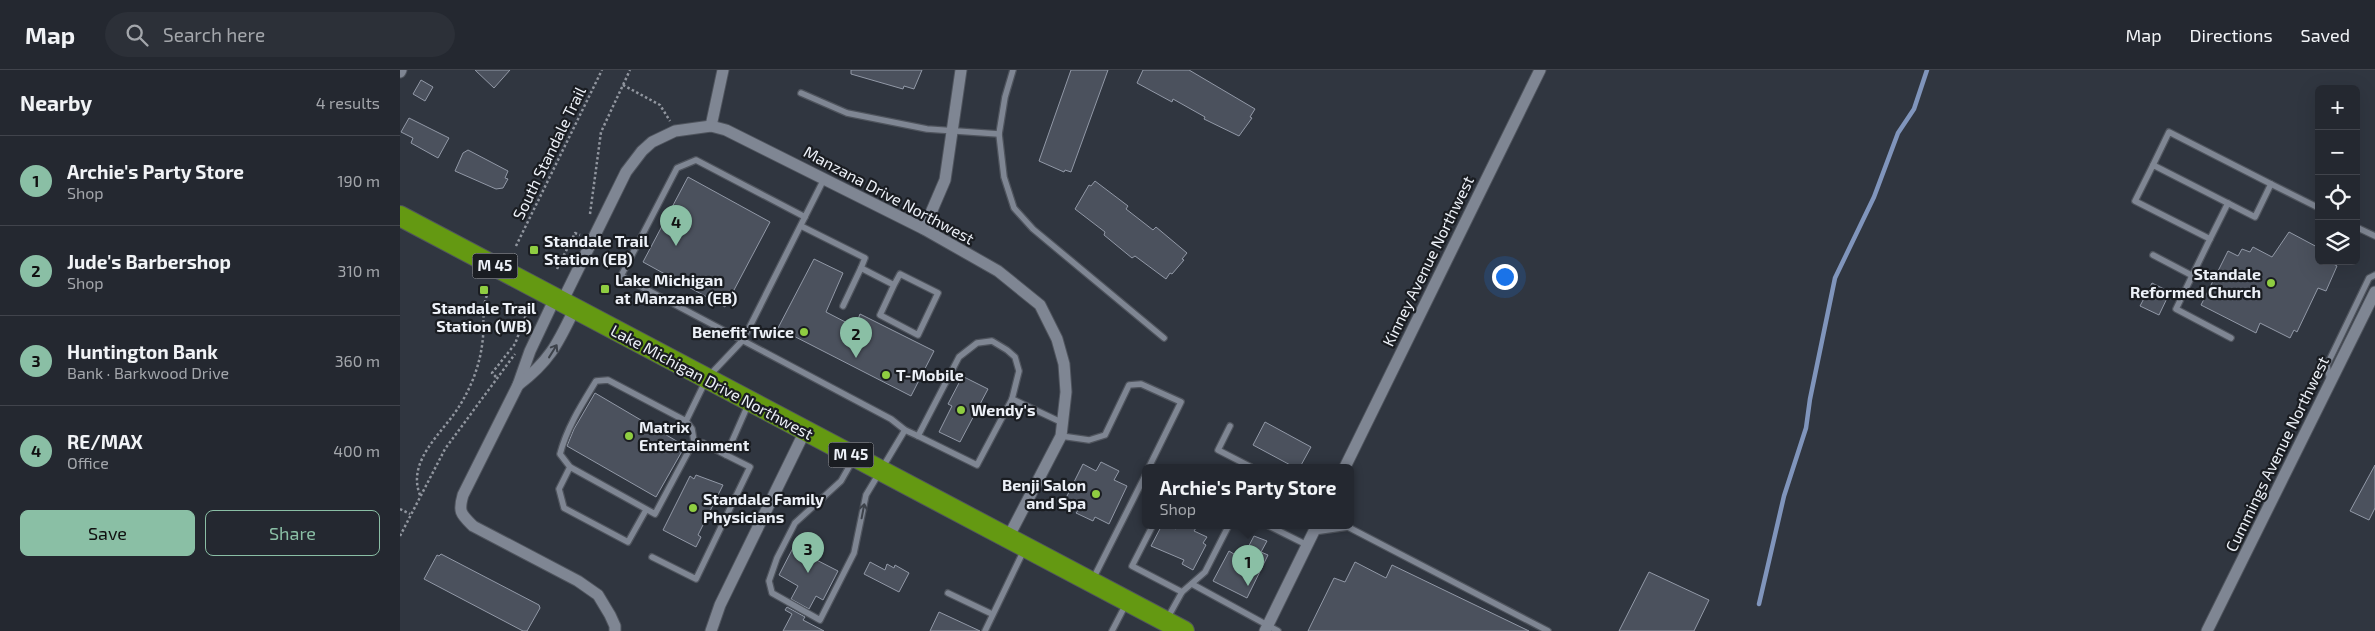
<!DOCTYPE html>
<html lang="en">
<head>
<meta charset="utf-8">
<style>
  :root { --surface:#242830; --page:#2c3038; --text:#f1f3f6; --muted:#a3a6ab; --line:#41444c; --accent:#8abfa5 }
  body { margin:0; font-family:"Exo 2",sans-serif; background:var(--page); color:var(--text) }
  .controls { position:absolute; right:15px; top:15px; display:grid; overflow:hidden; border-radius:8px; box-shadow:0 5px 20px #0002 }
  .controls button { width:45px; height:45px; display:grid; place-items:center; padding:0; border:0; border-bottom:1px solid var(--line); background:var(--surface); color:var(--text); font:25px sans-serif }
  .you { position:absolute; left:1104px; top:206px; width:18px; height:18px; margin:-12px; border:4px solid #fff; border-radius:50%; background:#1a73e8; box-shadow:0 0 0 8px #1a73e833 }
  .badge { display:grid; place-items:center; width:32px; height:32px; border-radius:50%; background:var(--accent); color:#111; font-size:16px; font-weight:700 }
  .pin { position:absolute; translate:-50% -41px; filter:drop-shadow(0 1px 2px #0008) }
  .pin::after { content:''; position:absolute; top:26px; width:18px; height:15px; background:inherit; clip-path:polygon(0 0,100% 0,50% 100%) }
  .popup { position:absolute; left:742px; top:394px; width:212px; height:65px; box-sizing:border-box; display:grid; place-content:center; border-radius:8px; background:var(--surface); filter:drop-shadow(0 1px 4px #0005); font-size:16px; white-space:nowrap; color:var(--muted) }
  .popup b { font-size:19px; color:var(--text) }
  .popup::after { content:''; position:absolute; left:50%; top:100%; margin-left:-10px; border:10px solid transparent; border-top-color:var(--surface) }
  .list { margin:0; padding:0; list-style:none }
  h2 { display:flex; justify-content:space-between; align-items:center; height:65px; margin:0; padding:0 20px; font-size:21px }
  h2 small { font-size:16px; font-weight:400; color:var(--muted) }
  .list li { display:grid; grid-template-columns:32px 1fr auto; gap:15px; align-items:center; box-sizing:border-box; height:90px; padding:0 20px; border-top:1px solid var(--line) }
  .list b { display:block; font-size:19px; white-space:nowrap }
  .list p { margin:0; font-size:16px; white-space:nowrap; color:var(--muted) }
  .list em { font-size:16px; font-style:normal; color:var(--muted) }
  .actions { display:flex; gap:10px; padding:15px 20px }
  .actions a { flex:1; padding:11px 0; border:1px solid var(--accent); border-radius:8px; text-align:center; font-size:18px; color:var(--accent) }
  .actions .main { background:var(--accent); color:#111 }
  .icon { flex:none; width:28px; height:28px; fill:none; stroke:currentColor; stroke-width:2; stroke-linecap:round; stroke-linejoin:round }
  .map { position:relative; flex:none; width:1975px; height:561px; overflow:hidden }
  header { display:flex; align-items:center; gap:30px; box-sizing:border-box; height:70px; padding:0 25px; background:var(--surface); border-bottom:1px solid var(--line) }
  header strong { font-size:24px }
  nav { display:flex; gap:28px; margin-inline-start:auto; font-size:18px }
  .search { width:350px; height:45px; background:var(--page); display:flex; align-items:center; gap:12px; box-sizing:border-box; padding:0 18px; border-radius:28px; color:var(--muted); font-size:19px }
  main { display:flex }
  aside { flex:1; background:var(--surface) }
  .map>svg:first-child { display:block }
  .lines { fill:none; stroke-linecap:round; stroke-linejoin:round }
  .stream { stroke:#8095bc; stroke-width:4.5 }
  .building { fill:#4b515d; stroke:#9299a7 }
  .lane-casing { stroke:#4f545d; stroke-width:8 }
  .street-casing { stroke:#4f545d; stroke-width:13 }
  .highway-casing { stroke:#4f545d; stroke-width:22 }
  .path { stroke:#91969f; stroke-width:2.5; stroke-dasharray:2.5 2.5; stroke-linecap:butt }
  .lane { stroke:#7f8693; stroke-width:5.5 }
  .street { stroke:#7f8693; stroke-width:11 }
  .highway { stroke:#649912; stroke-width:20 }
  .oneway { stroke:#3d424a }
  .poi-dot { fill:#8fcd41; stroke:#1a1d22; stroke-width:2 }
  .labels { text-anchor:middle; stroke-width:4.5; stroke-linejoin:round; paint-order:stroke }
  .shield { fill:#1a1d22; stroke:#aeb1b8; stroke-width:1 }
  .shield-label { font-size:15px; font-weight:bold; fill:#edf1f8 }
  .street-label { font-size:16px; fill:#edf1f8; stroke:#1a1d22 }
  .poi-label { font-size:16px; font-weight:bold; fill:#edf1f8; stroke:#1a1d22; text-anchor:start }
</style>
</head>
<body>
<header>
<strong>Map</strong>
<div class="search"><svg class="icon" aria-label="search" viewBox="0 0 24 24"><circle cx="10" cy="10" r="6"/><path d="M15 15l6 6"/></svg>Search here</div>
<nav><a>Map</a><a>Directions</a><a>Saved</a></nav>
</header>
<main>
<aside>
<h2>Nearby<small>4 results</small></h2>
<ul class="list">
<li><span class="badge">1</span><div><b>Archie's Party Store</b><p>Shop</p></div><em>190 m</em></li>
<li><span class="badge">2</span><div><b>Jude's Barbershop</b><p>Shop</p></div><em>310 m</em></li>
<li><span class="badge">3</span><div><b>Huntington Bank</b><p>Bank · Barkwood Drive</p></div><em>360 m</em></li>
<li><span class="badge">4</span><div><b>RE/MAX</b><p>Office</p></div><em>400 m</em></li>
</ul>
<div class="actions"><a class="main">Save</a><a>Share</a></div>
</aside>
<div class="map">
<svg width="1975" height="561" viewBox="0 0 1975 561">
  <rect width="100%" height="100%" fill="#303640"/>
  <g class="lines">
    <polyline class="stream" points="1359,534 1384,426 1406,358 1410,329 1435,208 1474,127 1498,63 1514,39 1527,0"/>
  </g>
  <g class="building">
    <polygon points="75,0 110,0 94,18"/>
    <polygon points="451,0 522,0 514,19 504,16 503,19 451,4"/>
    <polygon points="671,0 708,0 671,102 665,100 664,102 639,91"/>
    <polygon points="743,0 789,0 855,39 850,47 852,48 839,66 804,49 805,47 773,29 772,32 737,13"/>
    <polygon points="21,10 33,17 25,31 13,24"/>
    <polygon points="9,48 49,68 38,88 11,73 13,68 1,62"/>
    <polygon points="68,80 108,101 105,108 108,109 103,118 96,119 55,101 63,83"/>
    <polygon points="288,107 370,152 325,237 243,192"/>
    <polygon points="695,111 728,136 726,139 753,160 756,157 787,183 782,189 784,190 772,204 770,203 766,209 735,186 732,188 704,165 705,162 675,139 689,115 691,116"/>
    <polygon points="1889,162 1919,178 1919,191 1928,191 1937,196 1926,221 1918,218 1897,262 1894,260 1890,268 1860,253 1856,263 1801,235 1828,181 1838,186 1842,179 1850,182 1853,177 1872,187"/>
    <polygon points="414,189 443,203 426,242 455,257 460,244 534,281 511,326 378,258"/>
    <polygon points="1752,213 1770,222 1759,245 1740,236"/>
    <polygon points="564,307 588,319 560,372 539,362 552,336 548,334 560,311 562,312"/>
    <polygon points="195,323 285,376 256,427 167,376 174,359"/>
    <polygon points="865,352 911,377 900,397 894,397 853,375"/>
    <polygon points="701,392 719,401 714,410 727,416 709,454 695,447 693,451 676,443 679,439 664,432 683,394 696,401"/>
    <polygon points="1975,395 1975,438 1969,450 1950,441"/>
    <polygon points="296,405 323,415 298,465 301,467 296,477 263,460 290,406 294,409"/>
    <polygon points="762,455 768,455 776,459 779,455 798,455 794,461 807,467 803,473 806,475 793,500 782,494 784,490 751,476"/>
    <polygon points="854,466 867,471 861,482 868,485 847,528 813,511 829,481 842,489"/>
    <polygon points="393,478 438,501 423,530 416,526 409,539 391,529 398,516 379,505"/>
    <polygon points="41,484 139,535 140,538 127,561 123,561 24,509 37,485 39,486"/>
    <polygon points="470,492 485,500 487,494 494,498 495,495 509,503 499,522 464,504"/>
    <polygon points="955,492 986,508 992,495 1129,561 908,561 934,508 945,512"/>
    <polygon points="1249,502 1309,530 1294,561 1219,561"/>
    <polygon points="387,537 405,547 403,550 424,561 383,561 392,544 385,540"/>
    <polygon points="539,542 580,561 530,561"/>
  </g>
  <g class="lines">
    <g class="lane-casing">
      <g id="lane">
        <polyline points="613,0 605,27 599,64 604,107 614,138 633,159 764,268"/>
        <polyline points="401,23 447,43 527,59 599,64"/>
        <polyline points="1753,95 1769,62 1871,114"/>
        <polyline points="405,147 296,90 277,98 221,206 491,349 505,360 518,366 559,287 577,273 592,271 607,280 615,287 619,301 612,329 663,353"/>
        <polyline points="401,156 465,188 461,198 494,215 500,204 538,223 518,265 480,245 494,215"/>
        <polyline points="1956,157 1975,166"/>
        <polyline points="1810,169 1828,133"/>
        <polyline points="1753,185 1793,206"/>
        <polyline points="443,236 461,198"/>
        <polyline points="1831,268 1776,239 1810,169 1735,131 1753,95 1855,147 1871,114 1919,138"/>
        <polyline points="1930,311 1927,295 1969,208 1975,205"/>
        <path d="M 286,351 L 208,310 L 196,311 C 182,334 167,357 160,384 L 170,397 L 255,444 L 294,371 L 292,359 L 286,351 L 307,308 L 343,270 L 424,109"/>
        <polyline points="830,356 818,380 851,397"/>
        <polyline points="518,366 577,395 612,329"/>
        <polyline points="661,366 689,370 705,365 729,315 741,314 781,332 749,397"/>
        <polyline points="303,373 326,385"/>
        <polyline points="453,390 441,411 395,453 377,488 369,511 372,523 420,550 454,483 466,425 505,360"/>
        <polyline points="170,397 159,419 164,438 228,472 246,440"/>
        <polyline points="753,455 732,496 782,522"/>
        <polyline points="867,455 907,475"/>
        <polyline points="913,462 948,457 1148,561"/>
        <polyline points="252,487 296,509 350,397 326,385 348,335"/>
        <polyline points="693,509 746,404"/>
        <polyline points="792,514 878,561"/>
        <polyline points="548,523 592,544"/>
        <polyline points="767,549 782,522 805,502 829,455"/>
        <polyline points="585,561 624,480"/>
        <polyline points="712,561 726,534"/>
      </g>
    </g>
    <g class="street-casing">
      <g id="street">
        <polyline points="0,2 1,0"/>
        <polyline points="311,56 323,0"/>
        <polyline points="524,159 545,110 561,0"/>
        <path d="M 155,228 L 130,281 L 118,315 L 63,425 C 58,442 61,444 73,456 L 178,511 L 198,525 L 210,545 L 215,556 L 215,561"/>
        <polyline points="162,232 226,102 242,81 252,72 275,61 311,56 326,60 524,159 598,201 640,235 657,269 664,294 666,322 661,366 608,468"/>
        <path d="M 118,315 C 150,291 158,273 175,238"/>
        <polyline points="945,397 1140,0"/>
        <polyline points="311,561 320,535 405,361"/>
        <polyline points="865,561 917,455"/>
        <polyline points="1807,561 1975,222"/>
      </g>
    </g>
    <g class="highway-casing">
      <polyline id="highway" points="0,146 784,561"/>
    </g>
    <g class="path">
      <polyline points="223,15 260,35 270,51"/>
      <polyline points="190,144 201,62 230,0"/>
      <polyline points="116,176 202,0"/>
      <polyline points="157,199 175,163 180,165"/>
      <polyline points="96,307 92,303 115,274 127,242"/>
      <path d="M 20,425 C 6,390 44,362 60,335 C 73,314 81,291 83,267 C 84,252 82,238 87,225"/>
      <polyline points="0,439 10,444"/>
      <polyline points="0,466 45,379 115,284"/>
    </g>
    <use href="#lane" class="lane"/>
    <use href="#street" class="street"/>
    <use href="#highway" class="highway"/>
  </g>
  <defs><path id="oneway-shaft" d="M-6 0H5M1.5-3L5.5 0L1.5 3" fill="none" stroke-width="1.6" stroke-linecap="round" stroke-linejoin="round" transform="scale(1.25)"/></defs>
  <g class="oneway">
    <use href="#oneway-shaft" transform="translate(153 281) rotate(-58)"/>
    <use href="#oneway-shaft" transform="translate(463 441) rotate(-79)"/>
  </g>
  <g class="poi-dot">
    <rect x="129" y="175" width="10" height="10" rx="2.5"/>
    <circle cx="1871" cy="213" r="5"/>
    <rect x="200" y="214" width="10" height="10" rx="2.5"/>
    <rect x="79" y="215" width="10" height="10" rx="2.5"/>
    <circle cx="404" cy="262" r="5"/>
    <circle cx="486" cy="305" r="5"/>
    <circle cx="561" cy="340" r="5"/>
    <circle cx="229" cy="366" r="5"/>
    <circle cx="696" cy="424" r="5"/>
    <circle cx="293" cy="438" r="5"/>
  </g>
  <g class="labels">
    <g class="shield">
      <rect x="72.5" y="183.5" width="45" height="25" rx="4"/>
      <rect x="428.5" y="372.5" width="45" height="25" rx="4"/>
    </g>
    <g class="shield-label">
      <text x="95" y="201">M 45</text>
      <text x="451" y="390">M 45</text>
    </g>
    <g class="street-label">
      <text transform="translate(149 83) rotate(-64)" y="6">South Standale Trail</text>
      <text transform="translate(489 125) rotate(28)" y="6">Manzana Drive Northwest</text>
      <text transform="translate(1028 191) rotate(-64)" y="6">Kinney Avenue Northwest</text>
      <text transform="translate(312 312) rotate(28)" y="6">Lake Michigan Drive Northwest</text>
      <text transform="translate(1877 384) rotate(-64)" y="6">Cummings Avenue Northwest</text>
    </g>
    <g class="poi-label">
      <text x="144" y="177">Standale Trail<tspan x="144" dy="18">Station (EB)</tspan></text>
      <text x="1861" y="210" text-anchor="end">Standale<tspan x="1861" dy="18">Reformed Church</tspan></text>
      <text x="215" y="216">Lake Michigan<tspan x="215" dy="18">at Manzana (EB)</tspan></text>
      <text x="84" y="244" text-anchor="middle">Standale Trail<tspan x="84" dy="18">Station (WB)</tspan></text>
      <text x="394" y="268" text-anchor="end">Benefit Twice</text>
      <text x="496" y="311">T-Mobile</text>
      <text x="571" y="346">Wendy's</text>
      <text x="239" y="363">Matrix<tspan x="239" dy="18">Entertainment</tspan></text>
      <text x="686" y="421" text-anchor="end">Benji Salon<tspan x="686" dy="18">and Spa</tspan></text>
      <text x="303" y="435">Standale Family<tspan x="303" dy="18">Physicians</tspan></text>
    </g>
  </g>
</svg>
<div class="controls">
<button>+</button>
<button>−</button>
<button><svg class="icon" aria-label="locate" viewBox="0 0 24 24"><circle cx="12" cy="12" r="6"/><path d="M12 2v4M12 18v4M2 12h4M18 12h4"/></svg></button>
<button><svg class="icon" aria-label="layers" viewBox="0 0 24 24"><path d="M12 4l9 5-9 5-9-5zM3 14l9 5 9-5"/></svg></button>
</div>
<div class="you"></div>
<div class="pin badge" style="left:848px;top:516px">1</div>
<div class="popup"><b>Archie's Party Store</b>Shop</div>
<div class="pin badge" style="left:456px;top:288px">2</div>
<div class="pin badge" style="left:408px;top:503px">3</div>
<div class="pin badge" style="left:276px;top:176px">4</div>
</div>
</main>
</body>
</html>
